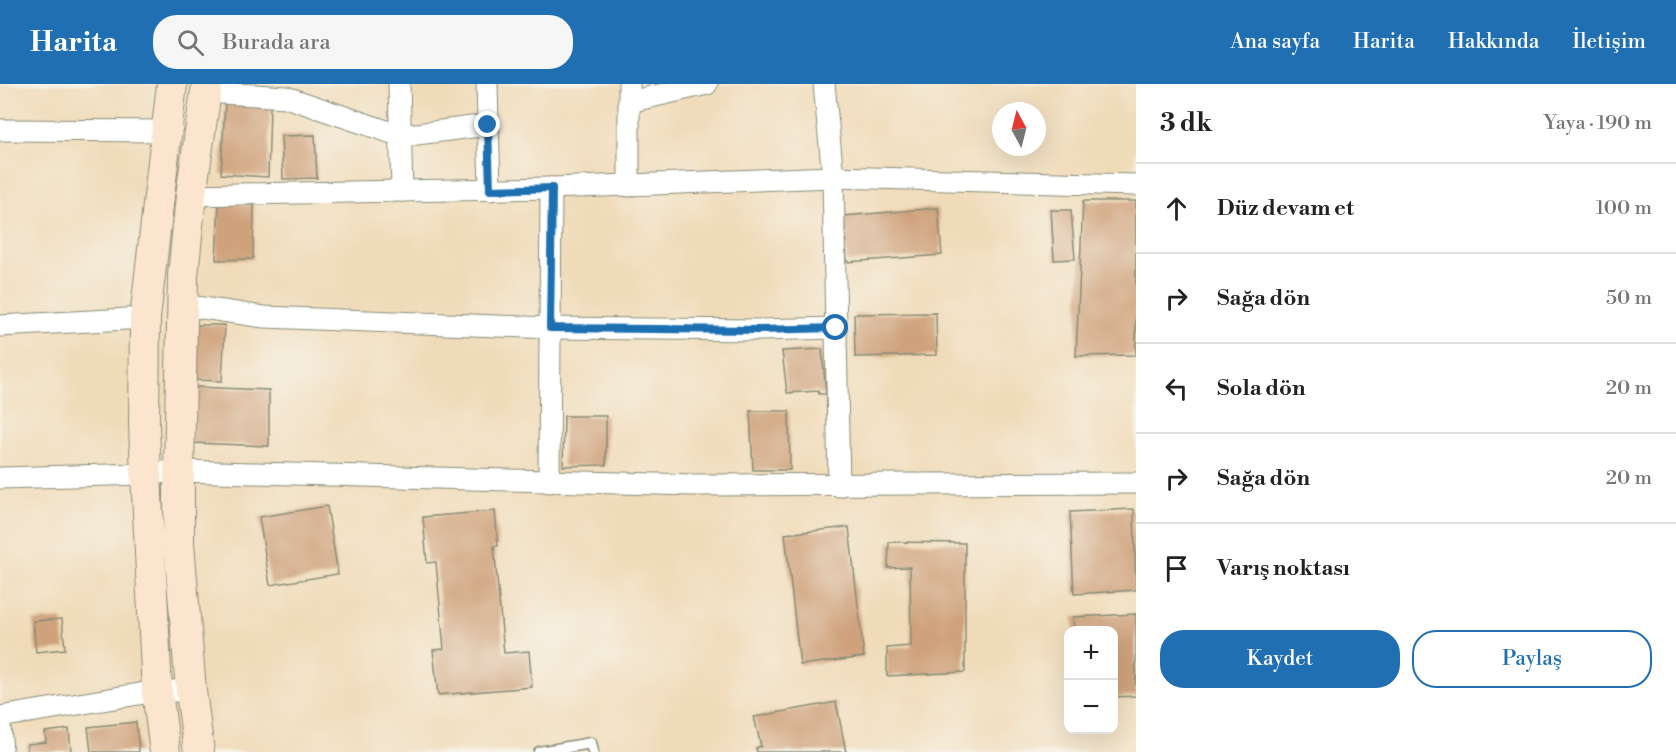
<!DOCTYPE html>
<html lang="tr">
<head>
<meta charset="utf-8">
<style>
  :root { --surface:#fff; --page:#f6f6f6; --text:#222; --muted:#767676; --line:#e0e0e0; --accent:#1f6fb2 }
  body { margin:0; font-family:"Libre Bodoni",serif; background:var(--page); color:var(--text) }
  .controls { position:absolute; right:18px; bottom:18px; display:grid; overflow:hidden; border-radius:12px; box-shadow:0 6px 24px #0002 }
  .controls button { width:54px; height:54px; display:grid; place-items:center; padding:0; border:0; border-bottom:2px solid var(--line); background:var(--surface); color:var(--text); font:30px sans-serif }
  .compass { position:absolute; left:992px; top:18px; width:54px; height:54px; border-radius:50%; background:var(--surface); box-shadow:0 6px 24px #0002; rotate:353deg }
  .stop { position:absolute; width:18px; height:18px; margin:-14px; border:4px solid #1f6fb2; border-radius:50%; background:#fff }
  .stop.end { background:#1f6fb2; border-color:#fff; box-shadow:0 2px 6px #0008 }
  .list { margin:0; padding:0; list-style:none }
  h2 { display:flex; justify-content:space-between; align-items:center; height:78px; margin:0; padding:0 24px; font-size:26px }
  h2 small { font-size:20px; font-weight:400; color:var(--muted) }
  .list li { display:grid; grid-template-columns:39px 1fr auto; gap:18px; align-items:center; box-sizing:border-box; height:90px; padding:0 24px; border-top:2px solid var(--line) }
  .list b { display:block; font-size:22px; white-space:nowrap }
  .list em { font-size:20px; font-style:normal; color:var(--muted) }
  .actions { display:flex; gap:12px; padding:18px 24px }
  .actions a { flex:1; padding:14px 0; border:2px solid var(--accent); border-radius:24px; text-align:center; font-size:21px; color:var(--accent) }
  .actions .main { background:var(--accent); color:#fff }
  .icon { flex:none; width:33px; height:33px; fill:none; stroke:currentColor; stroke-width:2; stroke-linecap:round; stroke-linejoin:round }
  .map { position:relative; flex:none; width:1136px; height:668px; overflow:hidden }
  header { display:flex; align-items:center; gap:36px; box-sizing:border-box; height:84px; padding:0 30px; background:var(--accent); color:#fff }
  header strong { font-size:28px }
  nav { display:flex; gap:33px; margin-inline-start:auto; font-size:21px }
  .search { width:420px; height:54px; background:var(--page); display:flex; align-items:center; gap:15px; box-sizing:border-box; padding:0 21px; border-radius:24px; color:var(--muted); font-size:22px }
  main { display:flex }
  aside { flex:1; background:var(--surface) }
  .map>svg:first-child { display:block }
  .building { fill:#cfa27b }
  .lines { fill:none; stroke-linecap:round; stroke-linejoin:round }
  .lane-casing { stroke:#888c76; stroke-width:13 }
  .street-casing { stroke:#888c76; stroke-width:23 }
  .secondary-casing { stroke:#888c76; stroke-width:32 }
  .lane { stroke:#fff; stroke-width:10 }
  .street { stroke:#fff; stroke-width:21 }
  .secondary { stroke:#fce5cf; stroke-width:30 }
  .route { stroke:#1f6fb2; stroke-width:8 }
</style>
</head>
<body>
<header>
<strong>Harita</strong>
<div class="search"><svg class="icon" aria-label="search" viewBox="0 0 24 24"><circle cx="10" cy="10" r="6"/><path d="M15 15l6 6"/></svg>Burada ara</div>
<nav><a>Ana sayfa</a><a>Harita</a><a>Hakkında</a><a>İletişim</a></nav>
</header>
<main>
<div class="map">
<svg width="1136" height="668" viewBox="0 0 1136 668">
  <rect width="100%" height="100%" fill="#f7f3e8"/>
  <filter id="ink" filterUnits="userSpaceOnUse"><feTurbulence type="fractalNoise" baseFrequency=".0167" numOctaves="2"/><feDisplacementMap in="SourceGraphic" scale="12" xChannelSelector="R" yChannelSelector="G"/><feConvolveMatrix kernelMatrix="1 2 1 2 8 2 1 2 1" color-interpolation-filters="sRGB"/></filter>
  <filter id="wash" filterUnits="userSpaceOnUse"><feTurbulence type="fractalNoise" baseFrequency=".008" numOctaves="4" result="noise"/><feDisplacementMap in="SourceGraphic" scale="24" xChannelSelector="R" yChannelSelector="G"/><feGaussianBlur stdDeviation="1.35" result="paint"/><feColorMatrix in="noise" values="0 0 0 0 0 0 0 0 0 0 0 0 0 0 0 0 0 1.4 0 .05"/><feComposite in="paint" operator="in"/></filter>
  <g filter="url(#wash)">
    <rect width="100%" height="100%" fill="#f0dbb9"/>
    <g id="blocks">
      <g class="building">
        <polygon points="225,20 270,22 268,93 221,90"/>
        <polygon points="315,51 317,94 283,95 281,52"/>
        <polygon points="1083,117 1136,117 1136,271 1076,272"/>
        <polygon points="219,119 254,121 253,175 216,176"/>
        <polygon points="938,124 942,171 847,178 844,132"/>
        <polygon points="1051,126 1071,126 1075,175 1054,176"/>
        <polygon points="936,229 937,271 855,273 854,230"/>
        <polygon points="195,241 225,241 222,297 193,296"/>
        <polygon points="822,265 826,310 819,310 818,307 787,309 782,267"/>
        <polygon points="194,303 269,306 269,362 192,359"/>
        <polygon points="750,327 789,327 790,386 753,386"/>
        <polygon points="564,332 606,332 606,381 563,382"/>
        <polygon points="327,422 338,490 270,501 259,433"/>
        <polygon points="1134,425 1136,506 1074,510 1070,428"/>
        <polygon points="495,427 498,462 494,462 504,569 529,567 532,603 438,611 433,566 444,565 436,478 427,479 423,433"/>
        <polygon points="849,443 864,573 800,581 785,450"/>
        <polygon points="889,458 965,459 965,588 887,592 887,564 911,562 910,483 888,484"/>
        <polygon points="1136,530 1136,612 1114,613 1114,546 1074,546 1073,533"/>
        <polygon points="62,535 65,565 36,568 33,537"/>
        <polygon points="836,618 846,668 757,668 756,664 761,662 754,633"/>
        <polygon points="136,638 139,668 91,668 88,643"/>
        <polygon points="69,645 71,668 27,668 27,660 46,658 45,648"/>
      </g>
    </g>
  </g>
  <g filter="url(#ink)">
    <use href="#blocks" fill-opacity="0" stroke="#888c76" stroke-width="1.5"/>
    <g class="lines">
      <g class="lane-casing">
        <polyline id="lane" points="539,668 591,659 593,668"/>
      </g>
      <g class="street-casing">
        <g id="street">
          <polyline points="399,0 402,107"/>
          <polyline points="487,0 490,106"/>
          <polyline points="824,0 833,93 839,402"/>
          <polyline points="205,8 286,13 401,52 488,41"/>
          <polyline points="629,18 707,0"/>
          <polyline points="0,46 166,47"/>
          <polyline points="629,102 629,0"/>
          <polyline points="191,111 551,104 833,93 1136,101"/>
          <polyline points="182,221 264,233 550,244 759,246 836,244"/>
          <polyline points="0,242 145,234"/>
          <polyline points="0,394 146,390 179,387 693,401 1136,399"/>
          <polyline points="549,398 551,104"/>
          <polyline points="0,633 157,607 191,607"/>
          <polyline points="0,642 2,668"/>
        </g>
      </g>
      <g class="secondary-casing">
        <g id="secondary">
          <polyline points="165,668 157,607 146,390 144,341 145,234 172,0"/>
          <polyline points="199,668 191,607 179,459 179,387 183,192 191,111 207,0"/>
        </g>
      </g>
      <use href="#lane" class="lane"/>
      <use href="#street" class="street"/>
      <use href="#secondary" class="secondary"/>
    </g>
  </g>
  <g class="lines" filter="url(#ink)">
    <polyline class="route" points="488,41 490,106 552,104 550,244 759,246 836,244"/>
  </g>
</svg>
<div class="controls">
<button>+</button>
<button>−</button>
</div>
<svg class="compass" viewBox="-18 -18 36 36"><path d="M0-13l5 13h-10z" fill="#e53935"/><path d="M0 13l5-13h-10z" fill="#767676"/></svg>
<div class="stop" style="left:836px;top:244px"></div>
<div class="stop end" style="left:488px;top:41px"></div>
</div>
<aside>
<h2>3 dk<small>Yaya · 190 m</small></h2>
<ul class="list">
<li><svg class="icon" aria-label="ahead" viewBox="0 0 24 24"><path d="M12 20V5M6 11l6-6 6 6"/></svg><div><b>Düz devam et</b></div><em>100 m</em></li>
<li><svg class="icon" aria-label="right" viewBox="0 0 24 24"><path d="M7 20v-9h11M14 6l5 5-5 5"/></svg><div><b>Sağa dön</b></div><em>50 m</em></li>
<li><svg class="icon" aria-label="left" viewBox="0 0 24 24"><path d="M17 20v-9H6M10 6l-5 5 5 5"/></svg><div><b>Sola dön</b></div><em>20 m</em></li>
<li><svg class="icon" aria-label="right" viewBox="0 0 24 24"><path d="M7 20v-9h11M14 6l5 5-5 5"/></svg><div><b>Sağa dön</b></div><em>20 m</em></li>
<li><svg class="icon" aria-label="arrive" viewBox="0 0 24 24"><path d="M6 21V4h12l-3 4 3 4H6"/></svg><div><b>Varış noktası</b></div></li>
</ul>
<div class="actions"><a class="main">Kaydet</a><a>Paylaş</a></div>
</aside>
</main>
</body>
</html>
